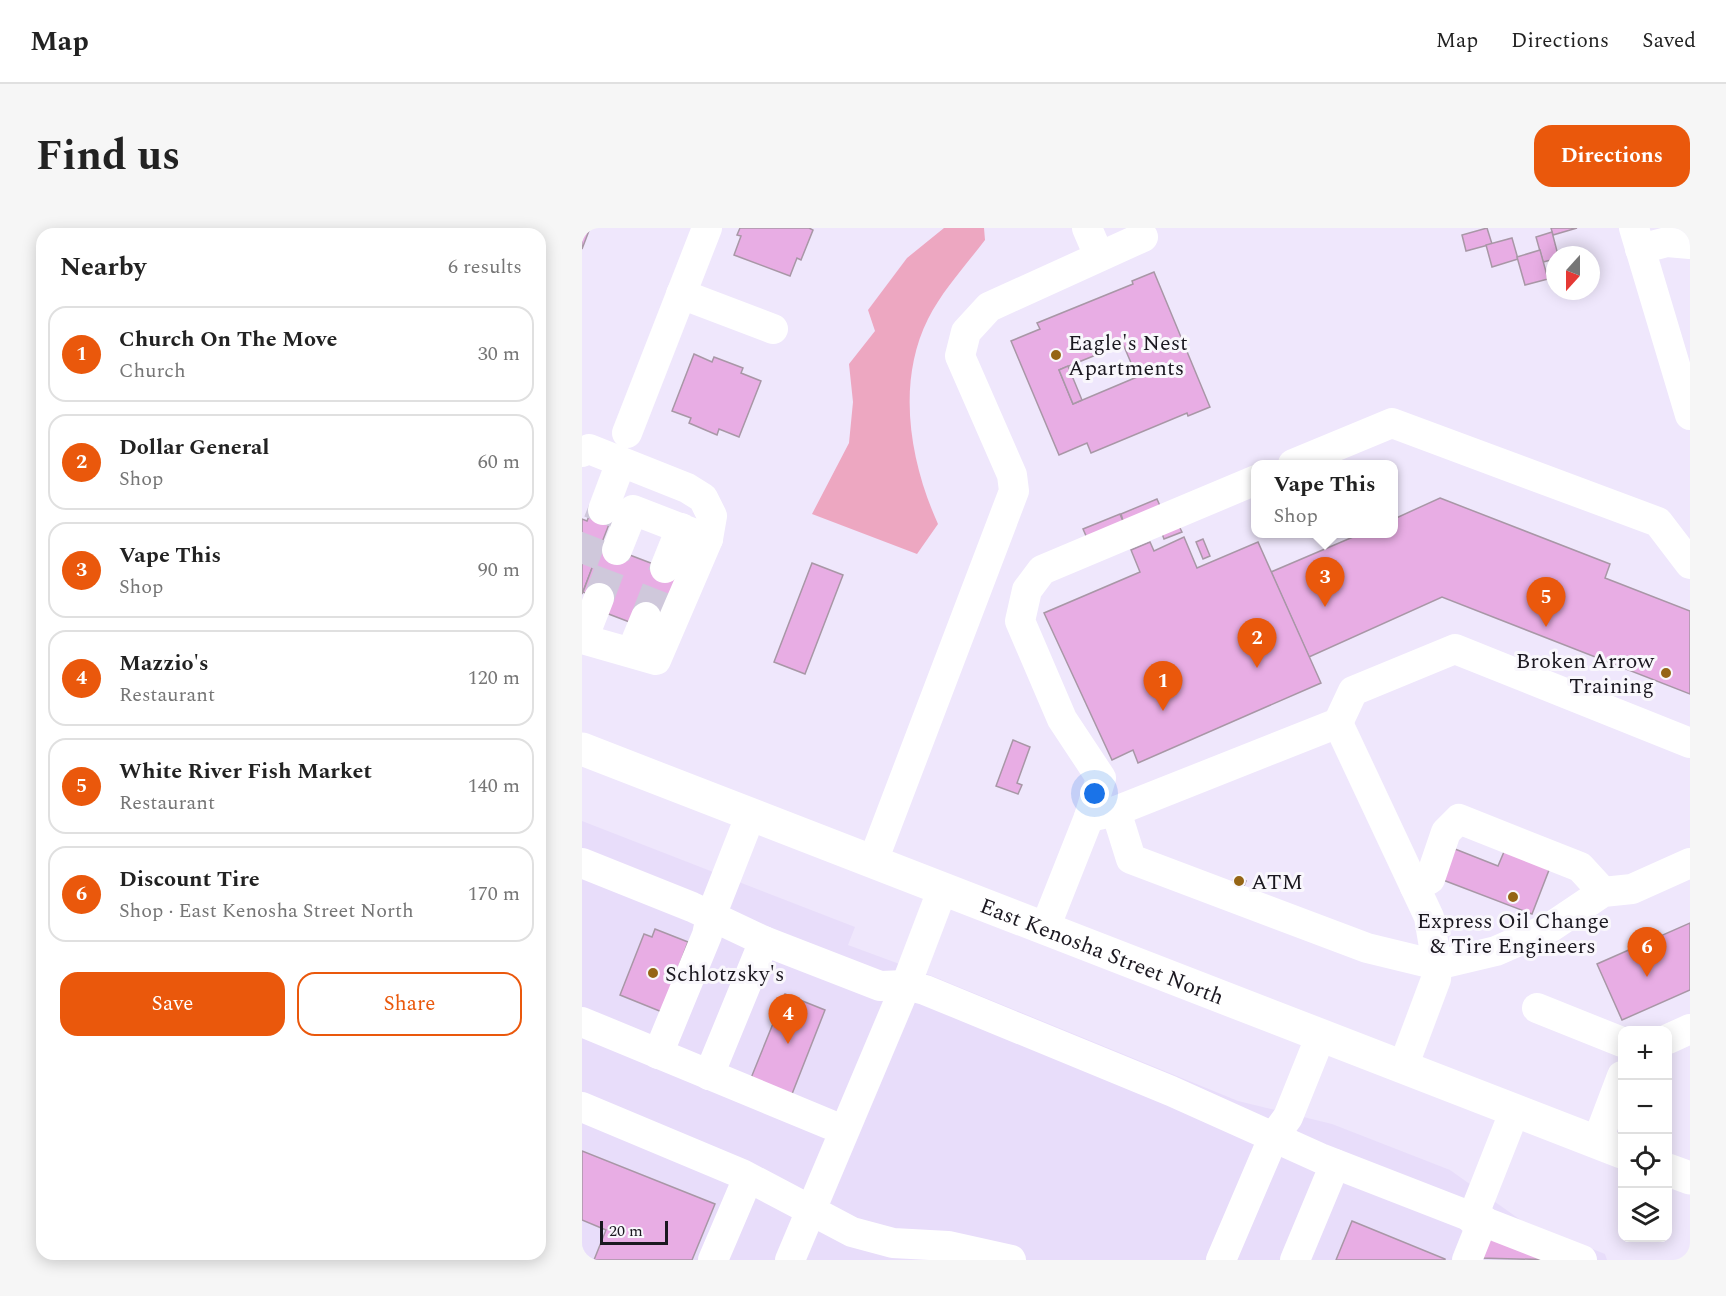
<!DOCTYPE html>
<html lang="en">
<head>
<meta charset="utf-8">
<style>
  :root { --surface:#fff; --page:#f6f6f6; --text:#222; --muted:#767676; --line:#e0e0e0; --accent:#ea580c }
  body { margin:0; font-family:Spectral,serif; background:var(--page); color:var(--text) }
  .controls { position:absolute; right:18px; bottom:18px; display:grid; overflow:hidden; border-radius:12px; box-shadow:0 3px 15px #0003 }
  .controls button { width:54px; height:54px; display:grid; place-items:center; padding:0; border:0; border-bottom:2px solid var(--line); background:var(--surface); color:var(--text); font:30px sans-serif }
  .compass { position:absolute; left:964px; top:18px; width:54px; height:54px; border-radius:50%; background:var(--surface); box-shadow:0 3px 15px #0003; rotate:201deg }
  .scale { position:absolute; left:18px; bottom:15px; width:68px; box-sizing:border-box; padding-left:6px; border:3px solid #1b1820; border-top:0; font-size:16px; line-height:21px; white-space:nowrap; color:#1b1820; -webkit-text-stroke:4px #f9f7fc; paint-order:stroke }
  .you { position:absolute; left:513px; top:566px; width:21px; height:21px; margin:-15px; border:4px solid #fff; border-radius:50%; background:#1a73e8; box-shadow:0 0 0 9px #1a73e833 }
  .badge { display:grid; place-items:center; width:39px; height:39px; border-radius:50%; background:var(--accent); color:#fff; font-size:20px; font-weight:700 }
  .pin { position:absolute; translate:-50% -50px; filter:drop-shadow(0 2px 3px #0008) }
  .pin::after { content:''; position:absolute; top:32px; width:21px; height:18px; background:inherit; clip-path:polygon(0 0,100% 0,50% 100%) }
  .popup { position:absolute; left:669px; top:232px; width:147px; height:78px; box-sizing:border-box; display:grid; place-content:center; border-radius:12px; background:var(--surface); filter:drop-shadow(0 2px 4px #0005); font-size:20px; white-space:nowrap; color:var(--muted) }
  .popup b { font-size:22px; color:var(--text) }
  .popup::after { content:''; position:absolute; left:50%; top:100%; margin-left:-12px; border:12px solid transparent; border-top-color:var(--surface) }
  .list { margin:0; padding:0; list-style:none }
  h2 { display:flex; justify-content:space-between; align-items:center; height:78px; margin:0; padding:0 24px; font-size:26px }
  h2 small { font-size:20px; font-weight:400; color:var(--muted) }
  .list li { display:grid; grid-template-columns:39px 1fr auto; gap:18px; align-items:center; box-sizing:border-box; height:96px; margin:0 12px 12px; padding:0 12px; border:2px solid var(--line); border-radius:18px }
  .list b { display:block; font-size:22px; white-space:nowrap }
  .list p { margin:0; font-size:20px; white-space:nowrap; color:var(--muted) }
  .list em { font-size:20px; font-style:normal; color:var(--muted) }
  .actions { display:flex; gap:12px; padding:18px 24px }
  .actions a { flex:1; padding:14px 0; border:2px solid var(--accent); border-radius:18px; text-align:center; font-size:21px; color:var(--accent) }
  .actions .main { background:var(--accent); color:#fff }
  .icon { flex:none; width:33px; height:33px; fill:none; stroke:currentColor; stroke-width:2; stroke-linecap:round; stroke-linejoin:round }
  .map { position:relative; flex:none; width:1108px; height:1032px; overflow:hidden; border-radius:18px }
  header { display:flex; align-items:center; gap:36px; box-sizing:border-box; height:84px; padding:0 30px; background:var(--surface); border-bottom:2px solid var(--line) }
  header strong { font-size:28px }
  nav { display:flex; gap:33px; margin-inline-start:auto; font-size:21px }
  .intro { display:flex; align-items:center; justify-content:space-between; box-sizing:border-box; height:144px; padding:0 36px }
  h1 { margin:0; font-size:42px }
  .button { padding:15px 27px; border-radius:18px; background:var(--accent); color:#fff; font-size:21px; font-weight:700 }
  main { display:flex; gap:36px; padding:0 36px }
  aside { flex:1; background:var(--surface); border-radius:18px; box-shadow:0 3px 15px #0003 }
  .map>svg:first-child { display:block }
  .built { fill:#e8ddfa }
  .green { fill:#eda7c1 }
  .building { fill:#e8ade4; stroke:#a897a6; stroke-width:1.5; fill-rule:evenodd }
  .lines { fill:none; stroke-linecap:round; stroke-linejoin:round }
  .minor-tunnel { stroke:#cfc8db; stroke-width:30; stroke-dasharray:30 15; stroke-linecap:butt }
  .minor { stroke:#fff; stroke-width:30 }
  .major { stroke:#fff; stroke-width:33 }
  .poi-dot { fill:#956515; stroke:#f9f7fc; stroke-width:2 }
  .labels { text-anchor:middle; stroke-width:6; stroke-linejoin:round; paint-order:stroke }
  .poi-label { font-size:22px; fill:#1b1820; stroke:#f9f7fc; text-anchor:start }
  .street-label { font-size:22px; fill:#1b1820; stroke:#f9f7fc }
</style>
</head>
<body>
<header>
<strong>Map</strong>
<nav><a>Map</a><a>Directions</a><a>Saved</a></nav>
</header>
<div class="intro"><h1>Find us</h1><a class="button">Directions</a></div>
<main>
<aside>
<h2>Nearby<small>6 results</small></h2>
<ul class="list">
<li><span class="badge">1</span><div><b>Church On The Move</b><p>Church</p></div><em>30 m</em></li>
<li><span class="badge">2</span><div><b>Dollar General</b><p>Shop</p></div><em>60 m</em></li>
<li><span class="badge">3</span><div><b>Vape This</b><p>Shop</p></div><em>90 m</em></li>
<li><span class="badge">4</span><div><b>Mazzio's</b><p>Restaurant</p></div><em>120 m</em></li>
<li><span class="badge">5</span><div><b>White River Fish Market</b><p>Restaurant</p></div><em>140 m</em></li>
<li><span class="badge">6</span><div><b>Discount Tire</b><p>Shop · East Kenosha Street North</p></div><em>170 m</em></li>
</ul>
<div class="actions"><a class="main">Save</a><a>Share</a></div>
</aside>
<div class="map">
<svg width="1108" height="1032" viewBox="0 0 1108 1032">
  <rect width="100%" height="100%" fill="#efe7fc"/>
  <polygon class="built" points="0,593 273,699 266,717 350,748 656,873 750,896 868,942 940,993 1023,1026 1025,1032 0,1032"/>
  <path class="green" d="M 362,0 L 402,0 L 403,12 C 384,37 360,63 346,91 C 314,155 328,234 356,296 L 335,326 L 230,286 L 267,215 L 271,174 L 267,136 L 293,103 L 286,82 L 325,30 Z"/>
  <g class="building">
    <polygon points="0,0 8,0 0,21"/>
    <polygon points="158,0 227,0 231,2 219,32 215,30 208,48 152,27 159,8 155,7"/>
    <polygon points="905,0 910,16 884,23 880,7"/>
    <polygon points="969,0 995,0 971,7"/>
    <polygon points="970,4 976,27 973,27 973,31 961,34 954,9"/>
    <polygon points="930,10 936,31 910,39 904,17"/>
    <polygon points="958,22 966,51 943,57 935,29"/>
    <path d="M 572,44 L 628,179 L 606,188 L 605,185 L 509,225 L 505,215 L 477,227 L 429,113 L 458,101 L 455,95 L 551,56 L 550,53 ZM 541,116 L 555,149 L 491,176 L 477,142 Z"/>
    <polygon points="112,126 130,134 132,129 161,140 159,145 179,153 157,209 137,201 135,207 107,195 109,190 90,183"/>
    <polygon points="486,138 500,172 491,176 477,142"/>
    <polygon points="858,270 1028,336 1023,350 1108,383 1108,466 860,369 727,429 689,344 778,306 812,306 812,291"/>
    <polygon points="575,271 579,280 542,296 539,286"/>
    <polygon points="11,278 31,286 0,366 0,291 5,293"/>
    <polygon points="538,286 542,296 505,310 501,301"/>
    <polygon points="596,296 600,304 582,311 579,303"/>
    <polygon points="602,309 615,340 676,314 739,455 556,535 551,522 530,532 462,385 558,344 549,322 568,314 572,323"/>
    <polygon points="621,311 628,328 621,331 614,314"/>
    <polygon points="19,316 100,347 82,395 50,395 24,385 29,375 1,364"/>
    <polygon points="230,335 261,347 223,446 192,434"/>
    <polygon points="431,512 448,519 435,555 440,557 436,566 414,558"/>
    <polygon points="924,619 967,642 950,686 861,652 873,621 916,638"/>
    <polygon points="653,649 664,653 662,658 650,654"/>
    <polygon points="1108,695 1108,762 1040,792 1015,736"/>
    <polygon points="73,701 106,714 80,784 38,767 62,706 70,709"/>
    <polygon points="203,766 243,782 210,866 169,850"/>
    <polygon points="0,923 133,976 110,1032 12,1032 24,1002 0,992"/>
    <polygon points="770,993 863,1031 863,1032 754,1032"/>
    <polygon points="920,1006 979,1032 898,1030 905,1014"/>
  </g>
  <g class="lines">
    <g class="minor-tunnel">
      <polyline points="0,336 21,282"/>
      <polyline points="17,370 35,322"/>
      <polyline points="64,389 83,340"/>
    </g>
    <g class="minor">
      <polyline points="505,0 517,28"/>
      <polyline points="1052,0 1108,187"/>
      <polyline points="1058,21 1085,14 1108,16"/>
      <polyline points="99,66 191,101"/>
      <polyline points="45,205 125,0"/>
      <polyline points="0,224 7,221 105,260 121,270 130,288 126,311 74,432 0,411"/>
      <polyline points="711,236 810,195 1076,294 1108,336"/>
      <polyline points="21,282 39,234"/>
      <polyline points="35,322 51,282 126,311"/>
      <polyline points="83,340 99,300"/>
      <polyline points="1,411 17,370"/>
      <polyline points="50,423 64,389"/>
      <polyline points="756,495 847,689 855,737 854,751 821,839"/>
      <polyline points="534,583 549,631 785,720 855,737 914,723 969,699 1021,664 1050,661 1108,635"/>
      <polyline points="507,589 534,583 756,495 771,463 873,421 1108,515"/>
      <polyline points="291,633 432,263 430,247 378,128 384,104 407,79 561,9"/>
      <polyline points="0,635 110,679 182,713 298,758 324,757 343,762 589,863 738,930 1000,1032"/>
      <polyline points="833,659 848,651 864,604 877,591 998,639 1021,664"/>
      <polyline points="463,700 507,589 519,550 480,491 438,393 445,362 460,342 674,252"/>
      <polyline points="955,780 1040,814"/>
      <polyline points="0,794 261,902"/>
      <polyline points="1086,811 1108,801"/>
      <polyline points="76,826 125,707 129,688 169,586"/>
      <polyline points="127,847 182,713"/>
      <polyline points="0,879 160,946 270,1004 311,1015 366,1018 429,1032"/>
      <polyline points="1015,914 1040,848"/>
      <polyline points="890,991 933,882"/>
      <polyline points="131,1032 166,950"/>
      <polyline points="208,1032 324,757 361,660"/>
      <polyline points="639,1032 692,908 706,889 739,807"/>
      <polyline points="713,1032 753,936"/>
      <polyline points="885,1032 901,992"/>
    </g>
    <g class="major">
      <path id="s1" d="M 0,521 L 1040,924"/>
      <polyline points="1086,942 1108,950"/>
    </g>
  </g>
  <g class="poi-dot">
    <circle cx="474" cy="127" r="6"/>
    <circle cx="1084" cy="445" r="6"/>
    <circle cx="657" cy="653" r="6"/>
    <circle cx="931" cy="669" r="6"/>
    <circle cx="71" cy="745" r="6"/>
  </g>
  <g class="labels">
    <g class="poi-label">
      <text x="486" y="122">Eagle's Nest<tspan x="486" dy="25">Apartments</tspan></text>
      <text x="1072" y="440" text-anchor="end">Broken Arrow<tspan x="1072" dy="25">Training</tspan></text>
      <text x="669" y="661">ATM</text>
      <text x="931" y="700" text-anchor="middle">Express Oil Change<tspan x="931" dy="25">&amp; Tire Engineers</tspan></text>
      <text x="83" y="753">Schlotzsky's</text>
    </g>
    <g class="street-label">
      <text dy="8" stroke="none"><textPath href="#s1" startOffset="558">East Kenosha Street North</textPath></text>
    </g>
  </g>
</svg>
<div class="controls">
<button>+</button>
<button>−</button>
<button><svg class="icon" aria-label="locate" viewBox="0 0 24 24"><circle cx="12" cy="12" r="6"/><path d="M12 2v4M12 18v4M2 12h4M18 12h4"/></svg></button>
<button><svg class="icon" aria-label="layers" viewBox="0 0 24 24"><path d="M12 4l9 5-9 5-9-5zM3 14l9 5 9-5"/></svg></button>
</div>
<svg class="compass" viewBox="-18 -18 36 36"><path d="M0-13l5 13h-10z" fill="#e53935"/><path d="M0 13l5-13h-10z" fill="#767676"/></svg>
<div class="scale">20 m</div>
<div class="you"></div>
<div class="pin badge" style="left:581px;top:483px">1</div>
<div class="pin badge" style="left:675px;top:440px">2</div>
<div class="pin badge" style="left:743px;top:379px">3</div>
<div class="popup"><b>Vape This</b>Shop</div>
<div class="pin badge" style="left:206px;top:816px">4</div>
<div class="pin badge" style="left:964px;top:399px">5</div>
<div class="pin badge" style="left:1065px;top:749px">6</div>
</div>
</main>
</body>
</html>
